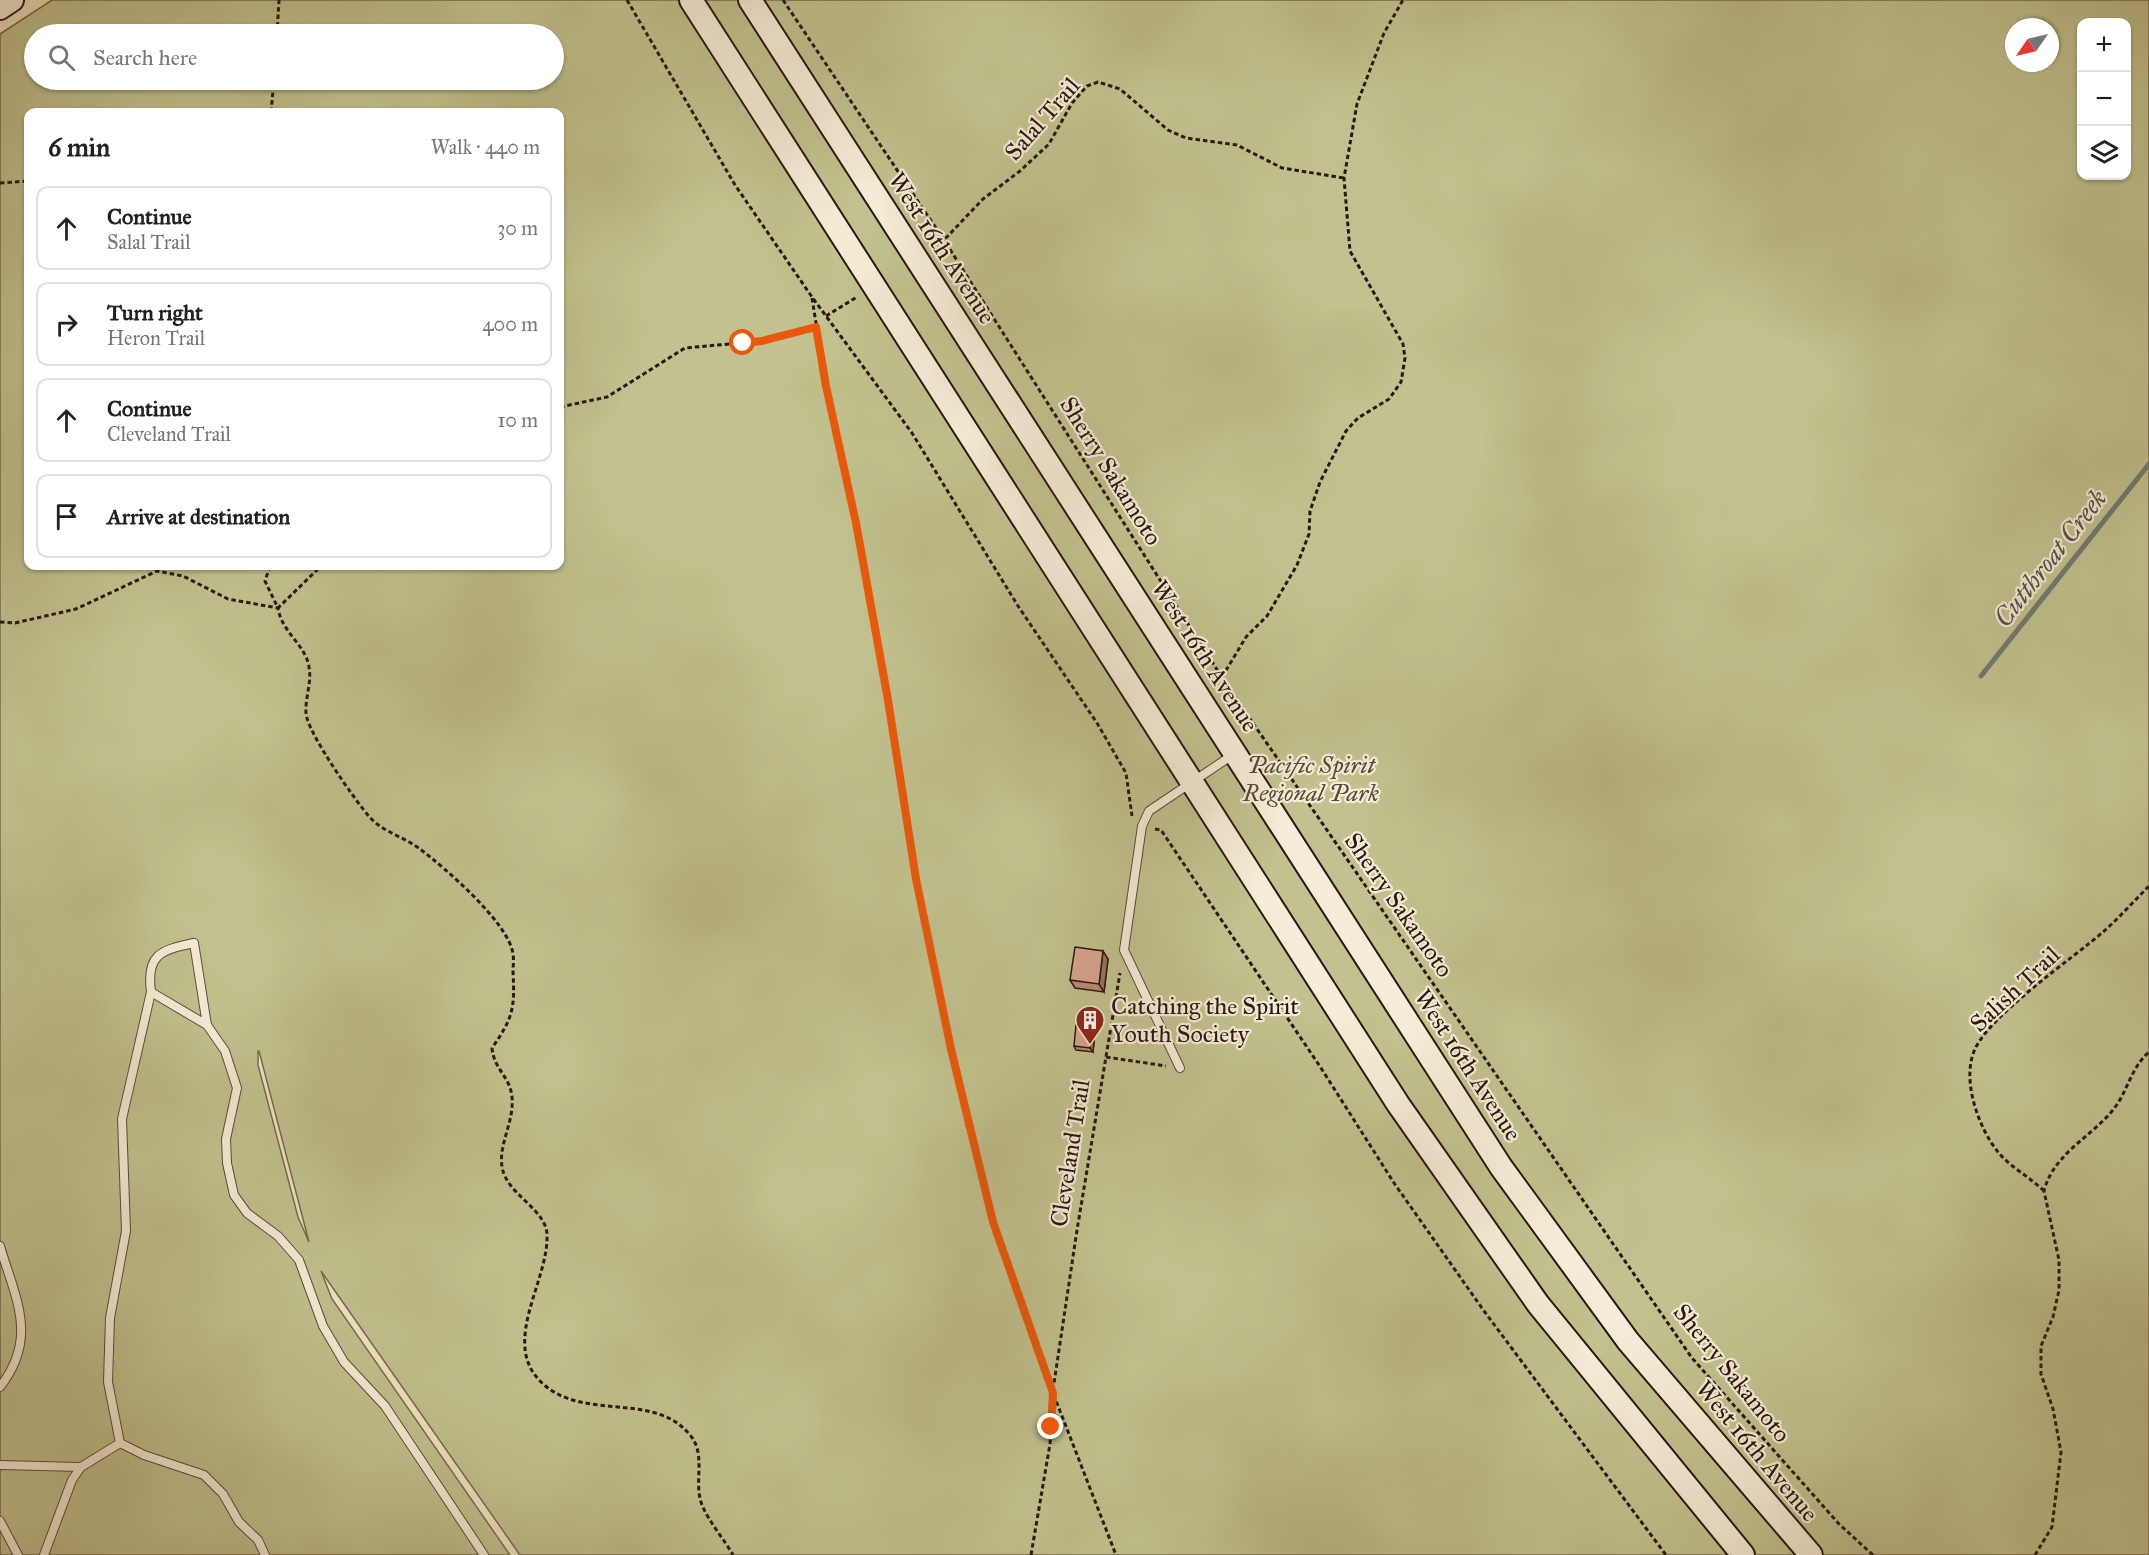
<!DOCTYPE html>
<html lang="en">
<head>
<meta charset="utf-8">
<style>
  :root { --surface:#fff; --page:#f2f2f2; --text:#202124; --muted:#757577; --line:#e0e0e0 }
  body { margin:0; font-family:"IM FELL Great Primer",serif; background:var(--page); color:var(--text) }
  .controls { position:absolute; right:18px; top:18px; display:grid; overflow:hidden; border-radius:12px; box-shadow:0 2px 4px #0004 }
  .controls button { width:54px; height:54px; display:grid; place-items:center; padding:0; border:0; border-bottom:2px solid var(--line); background:var(--surface); color:var(--text); font:30px sans-serif }
  .compass { position:absolute; left:2005px; top:18px; width:54px; height:54px; border-radius:50%; background:var(--surface); box-shadow:0 2px 4px #0004; rotate:236deg }
  .stop { position:absolute; width:18px; height:18px; margin:-14px; border:4px solid #ea580c; border-radius:50%; background:#fff }
  .stop.end { background:#ea580c; border-color:#fff; box-shadow:0 2px 6px #0008 }
  .list { margin:0; padding:0; list-style:none }
  h2 { display:flex; justify-content:space-between; align-items:center; height:78px; margin:0; padding:0 24px; font-size:26px }
  h2 small { font-size:20px; font-weight:400; color:var(--muted) }
  .list li { display:grid; grid-template-columns:39px 1fr auto; gap:18px; align-items:center; box-sizing:border-box; height:84px; margin:0 12px 12px; padding:0 12px; border:2px solid var(--line); border-radius:12px }
  .list b { display:block; font-size:22px; white-space:nowrap }
  .list p { margin:0; font-size:20px; white-space:nowrap; color:var(--muted) }
  .list em { font-size:20px; font-style:normal; color:var(--muted) }
  .icon { flex:none; width:33px; height:33px; fill:none; stroke:currentColor; stroke-width:2; stroke-linecap:round; stroke-linejoin:round }
  .map { position:relative; flex:none; width:2149px; height:1555px; overflow:hidden }
  .search { position:absolute; background:var(--surface); box-shadow:0 2px 4px #0004; left:24px; top:24px; width:540px; height:66px; display:flex; align-items:center; gap:15px; box-sizing:border-box; padding:0 21px; border-radius:33px; color:var(--muted); font-size:22px }
  .panel { position:absolute; background:var(--surface); box-shadow:0 2px 4px #0004; left:24px; top:108px; width:540px; height:462px; border-radius:12px }
  .map>svg:first-child { display:block }
  .green { fill:#c1c28f; stroke:#766c4e; stroke-width:1.5; fill-rule:evenodd }
  .lines { fill:none; stroke-linecap:round; stroke-linejoin:round }
  .stream { stroke:#6e7b72; stroke-width:5 }
  .lane-casing { stroke:#5c4a3a; stroke-width:10 }
  .secondary-casing { stroke:#2b170d; stroke-width:26 }
  .path { stroke:#2b170d; stroke-width:3; stroke-dasharray:4.5 3; stroke-linecap:butt }
  .lane { stroke:#f6edd8; stroke-width:8 }
  .secondary { stroke:#f6edd8; stroke-width:22 }
  .wall { fill:#bb8d7c; stroke:#2b170d; stroke-width:1.5 }
  .shaded-wall { fill:#987365; stroke:#2b170d; stroke-width:1.5 }
  .building { fill:#d9a490; stroke:#2b170d; stroke-width:1.5 }
  .route { stroke:#ea580c; stroke-width:8 }
  .labels { text-anchor:middle; stroke-width:4.5; stroke-linejoin:round; paint-order:stroke }
  .street-label { font-size:24px; fill:#2b170d; stroke:#f6edd8 }
  .park-label { font-size:24px; font-style:italic; fill:#584a34; stroke:#f6edd8 }
  .poi-label { font-size:24px; fill:#2b170d; stroke:#f6edd8; text-anchor:start }
  .water-label { font-size:26px; font-style:italic; fill:#525148; stroke:#f6edd8 }
</style>
</head>
<body>
<div class="map">
<svg width="2149" height="1555" viewBox="0 0 2149 1555">
  <rect width="100%" height="100%" fill="#f1e4c3"/>
  <filter id="stains"><feTurbulence type="fractalNoise" baseFrequency=".00333" numOctaves="4"/><feColorMatrix values="0 0 0 0 .2 0 0 0 0 .09 0 0 0 0 .02 0 0 0 .5 -.17"/></filter>
  <radialGradient id="worn" r=".72"><stop offset=".6" stop-color="#630" stop-opacity="0"/><stop offset="1" stop-color="#630" stop-opacity=".3"/></radialGradient>
  <path class="green" d="M 52,0 L 2149,0 L 2149,1555 L 520,1555 L 321,1271 L 332,1299 L 510,1555 L 0,1555 L 0,34 ZM 2082,22 L 2126,22 L 2126,176 L 2082,176 ZM 2014,27 L 2050,27 L 2050,63 L 2014,63 ZM 34,34 L 554,34 L 554,80 L 34,80 ZM 28,112 L 560,112 L 560,566 L 28,566 ZM 258,1051 L 259,1051 L 309,1242 L 298,1217 L 258,1065 Z"/>
  <g class="lines">
    <polyline class="stream" points="1981,676 2149,464"/>
    <g class="lane-casing">
      <g id="lane">
        <path d="M 207,1025 L 151,992 C 146,955 160,950 194,943 L 207,1025 L 225,1051 L 237,1088 L 226,1139 L 227,1163 L 234,1195 L 247,1213 L 278,1236 L 299,1260 L 323,1326 L 344,1362 L 385,1406 L 484,1555"/>
        <polyline points="1180,1068 1124,950 1142,826 1149,811 1234,754"/>
        <path d="M 0,1246 C 15,1298 39,1337 0,1387"/>
        <polyline points="120,1443 108,1382 110,1318 126,1231 122,1119 151,992"/>
        <polyline points="120,1443 144,1455 204,1475 223,1494 239,1522 258,1540 265,1555"/>
        <polyline points="0,1465 81,1467"/>
        <polyline points="0,1521 18,1555"/>
        <polyline points="44,1555 72,1480 81,1467 120,1443"/>
      </g>
    </g>
    <g class="secondary-casing">
      <g id="secondary">
        <polyline points="691,0 1398,1104 1538,1304 1743,1555"/>
        <polyline points="750,0 1501,1167 1628,1341 1811,1555"/>
        <polyline points="0,8 12,0"/>
      </g>
    </g>
    <g class="path">
      <polyline points="627,0 735,185 812,297 912,433 1018,606 1097,723 1126,773 1132,816"/>
      <polyline points="783,0 944,240 1228,687 1692,1358 1839,1524 1873,1555"/>
      <polyline points="277,34 279,0"/>
      <polyline points="271,112 274,80"/>
      <polyline points="0,183 28,181"/>
      <polyline points="932,245 944,240 983,199 1020,171 1049,144 1072,103 1087,86 1098,82 1120,89 1168,130 1186,138 1237,145 1282,168 1344,178"/>
      <polyline points="812,298 826,386 856,523 888,700 916,879 967,1125 993,1222 1053,1393 1116,1555"/>
      <polyline points="826,316 857,297"/>
      <polyline points="560,407 607,397 685,348 762,341 816,327"/>
      <polyline points="270,566 265,581 278,608 321,566"/>
      <path d="M 0,622 L 15,623 L 76,609 L 157,571 L 183,576 L 228,599 L 278,608 C 282,633 306,645 309,667 C 312,682 305,698 306,713 C 307,732 353,797 367,814 C 381,832 403,836 420,849 C 445,868 509,923 513,954 C 514,960 513,966 513,972 C 515,1008 513,1018 492,1048 C 494,1070 510,1076 512,1097 C 515,1126 491,1154 507,1180 C 517,1198 546,1213 547,1234 C 549,1281 501,1341 540,1381 C 581,1423 654,1390 690,1435 C 707,1455 693,1482 702,1505 C 709,1522 724,1539 733,1555"/>
      <polyline points="1222,677 1246,637 1267,616 1297,565 1309,534 1310,511 1320,482 1346,431 1358,418 1389,399 1401,382 1405,358 1403,344 1350,251 1344,178 1357,104 1384,33 1403,0"/>
      <polyline points="1155,829 1161,830 1321,1068 1394,1183 1484,1311 1666,1555"/>
      <polyline points="1106,1057 1166,1066"/>
      <path d="M 2044,1191 C 2030,1177 2010,1167 1998,1152 C 1978,1127 1961,1079 1975,1049 C 1991,1014 2072,959 2103,932 C 2119,918 2134,901 2149,886"/>
      <polyline points="1053,1390 1077,1230 1120,973"/>
      <polyline points="1031,1555 1050,1444 1053,1396"/>
      <path d="M 2035,1555 L 2052,1527 L 2061,1452 L 2053,1409 L 2041,1374 L 2041,1346 L 2053,1317 L 2059,1290 L 2059,1260 L 2044,1191 C 2054,1151 2097,1135 2118,1103 C 2129,1085 2133,1066 2149,1052"/>
    </g>
    <use href="#lane" class="lane"/>
    <use href="#secondary" class="secondary"/>
  </g>
  <g class="wall">
    <polygon points="1108,959 1104,992 1075,988 1070,980"/>
    <polygon points="1093,1028 1095,1031 1093,1052 1076,1050 1074,1046"/>
  </g>
  <g class="shaded-wall">
    <polygon points="1103,951 1108,959 1104,992 1099,984"/>
    <polygon points="1093,1028 1095,1031 1093,1052 1090,1048"/>
  </g>
  <g class="building">
    <polygon points="1075,947 1103,951 1099,984 1070,980"/>
    <polygon points="1076,1025 1093,1028 1090,1048 1074,1046"/>
  </g>
  <g class="lines">
    <polyline class="route" points="743,343 762,341 816,327 826,386 856,523 888,700 916,879 951,1049 993,1222 1053,1393 1051,1427"/>
  </g>
  <defs>
    <g id="building-pin" transform="scale(1.5)"><path d="M0 17L-7.5 6A9.5 9.5 0 1 1 7.5 6Z" fill="#8f2418" stroke="#f6edd8"/><path d="M-4-6H4V6H1V3H-1V6H-4ZM-2.5-4.3h1.7v1.8h-1.7ZM.8-4.3h1.7v1.8H.8ZM-2.5-1h1.7V.8h-1.7ZM.8-1h1.7V.8H.8Z" fill="#fff"/></g>
  </defs>
  <g fill-rule="evenodd">
    <use href="#building-pin" x="1090" y="1020"/>
  </g>
  <g class="labels">
    <g class="street-label">
      <text transform="translate(1042 119) rotate(-49)" y="8">Salal Trail</text>
      <text transform="translate(942 248) rotate(57)" y="8">West 16th Avenue</text>
      <text transform="translate(1111 471) rotate(58)" y="8">Sherry Sakamoto</text>
      <text transform="translate(1205 656) rotate(57)" y="8">West 16th Avenue</text>
      <text transform="translate(1399 905) rotate(55)" y="8">Sherry Sakamoto</text>
      <text transform="translate(2015 989) rotate(-43)" y="8">Salish Trail</text>
      <text transform="translate(1468 1065) rotate(57)" y="8">West 16th Avenue</text>
      <text transform="translate(1070 1153) rotate(-81)" y="8">Cleveland Trail</text>
      <text transform="translate(1732 1373) rotate(51)" y="8">Sherry Sakamoto</text>
      <text transform="translate(1757 1451) rotate(50)" y="8">West 16th Avenue</text>
    </g>
    <g class="park-label">
      <text x="1311" y="773">Pacific Spirit<tspan x="1311" dy="28">Regional Park</tspan></text>
    </g>
    <g class="poi-label">
      <text x="1111" y="1014">Catching the Spirit<tspan x="1111" dy="28">Youth Society</tspan></text>
    </g>
    <g class="water-label">
      <text transform="translate(2050 558) rotate(-52)" y="9">Cutthroat Creek</text>
    </g>
  </g>
  <rect width="100%" height="100%" filter="url(#stains)"/>
  <rect width="100%" height="100%" fill="url(#worn)"/>
</svg>
<div class="controls">
<button>+</button>
<button>−</button>
<button><svg class="icon" aria-label="layers" viewBox="0 0 24 24"><path d="M12 4l9 5-9 5-9-5zM3 14l9 5 9-5"/></svg></button>
</div>
<svg class="compass" viewBox="-18 -18 36 36"><path d="M0-13l5 13h-10z" fill="#e53935"/><path d="M0 13l5-13h-10z" fill="#757577"/></svg>
<div class="stop" style="left:743px;top:343px"></div>
<div class="stop end" style="left:1051px;top:1427px"></div>
<div class="search"><svg class="icon" aria-label="search" viewBox="0 0 24 24"><circle cx="10" cy="10" r="6"/><path d="M15 15l6 6"/></svg>Search here</div>
<section class="panel">
<h2>6 min<small>Walk · 440 m</small></h2>
<ul class="list">
<li><svg class="icon" aria-label="ahead" viewBox="0 0 24 24"><path d="M12 20V5M6 11l6-6 6 6"/></svg><div><b>Continue</b><p>Salal Trail</p></div><em>30 m</em></li>
<li><svg class="icon" aria-label="right" viewBox="0 0 24 24"><path d="M7 20v-9h11M14 6l5 5-5 5"/></svg><div><b>Turn right</b><p>Heron Trail</p></div><em>400 m</em></li>
<li><svg class="icon" aria-label="ahead" viewBox="0 0 24 24"><path d="M12 20V5M6 11l6-6 6 6"/></svg><div><b>Continue</b><p>Cleveland Trail</p></div><em>10 m</em></li>
<li><svg class="icon" aria-label="arrive" viewBox="0 0 24 24"><path d="M6 21V4h12l-3 4 3 4H6"/></svg><div><b>Arrive at destination</b></div></li>
</ul>
</section>
</div>
</body>
</html>
